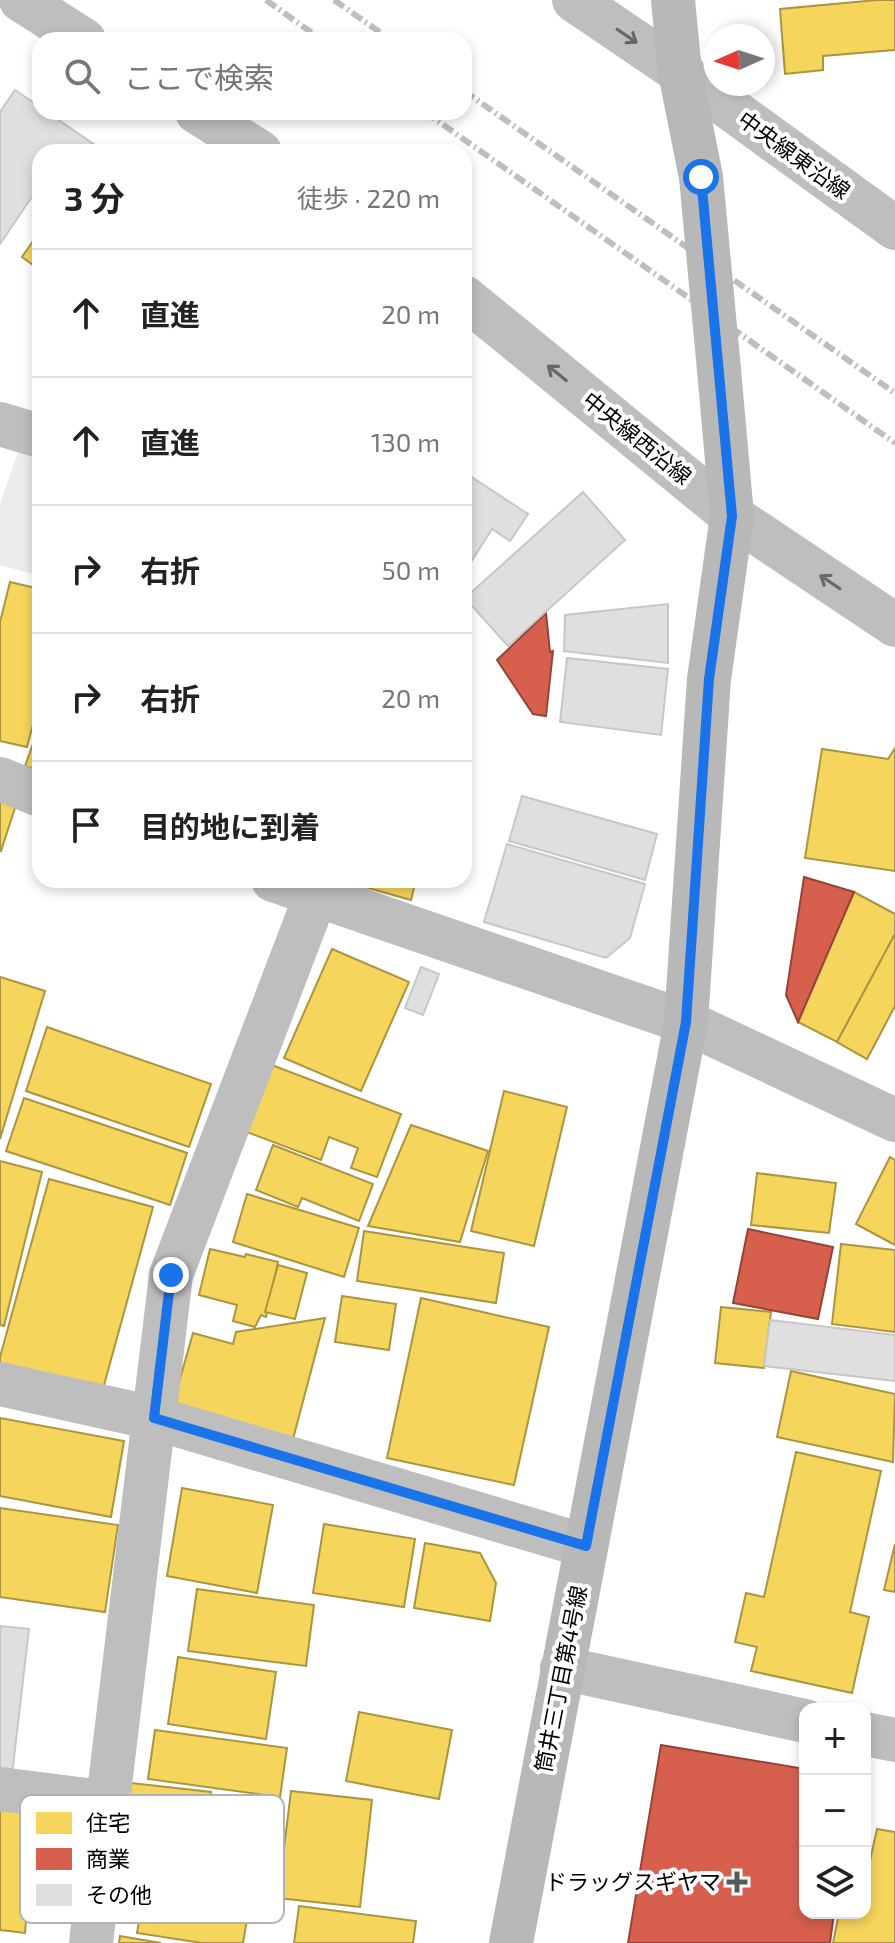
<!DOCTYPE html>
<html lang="ja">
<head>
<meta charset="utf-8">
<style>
  :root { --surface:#fff; --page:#f6f6f6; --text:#222; --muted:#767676; --line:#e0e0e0 }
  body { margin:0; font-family:"Exo 2","Noto Sans JP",sans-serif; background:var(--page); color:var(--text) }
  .controls { position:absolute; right:24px; bottom:24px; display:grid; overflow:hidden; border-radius:16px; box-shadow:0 4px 12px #0003 }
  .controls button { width:72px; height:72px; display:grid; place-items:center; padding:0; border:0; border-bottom:2px solid var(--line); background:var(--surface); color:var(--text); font:40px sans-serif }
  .compass { position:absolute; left:703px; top:24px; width:72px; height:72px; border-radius:50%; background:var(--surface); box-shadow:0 4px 12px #0003; rotate:267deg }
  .stop { position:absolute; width:24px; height:24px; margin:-18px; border:6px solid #1a73e8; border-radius:50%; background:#fff }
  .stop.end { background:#1a73e8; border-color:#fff; box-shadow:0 2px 8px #0008 }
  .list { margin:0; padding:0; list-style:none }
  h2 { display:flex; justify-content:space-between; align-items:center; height:104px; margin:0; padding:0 32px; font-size:34px }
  h2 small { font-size:26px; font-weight:400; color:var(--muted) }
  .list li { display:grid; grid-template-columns:52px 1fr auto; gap:24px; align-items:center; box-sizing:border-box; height:128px; padding:0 32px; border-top:2px solid var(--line) }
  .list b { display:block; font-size:30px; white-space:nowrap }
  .list em { font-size:26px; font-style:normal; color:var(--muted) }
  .icon { flex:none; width:44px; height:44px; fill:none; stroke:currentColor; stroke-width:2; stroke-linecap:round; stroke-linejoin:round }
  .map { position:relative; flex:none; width:895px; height:1943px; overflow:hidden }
  .search { position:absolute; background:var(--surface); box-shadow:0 4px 12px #0003; left:32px; top:32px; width:440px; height:88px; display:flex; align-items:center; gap:20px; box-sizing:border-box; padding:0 28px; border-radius:24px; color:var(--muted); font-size:30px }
  .panel { position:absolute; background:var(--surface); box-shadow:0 4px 12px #0003; left:32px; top:144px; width:440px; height:744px; border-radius:24px }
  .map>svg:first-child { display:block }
  .green { fill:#ececec }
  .homes { fill:#f6d55c; stroke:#ac9540; stroke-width:2 }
  .shops { fill:#d6604d; stroke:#964336; stroke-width:2 }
  .building { fill:#dfdfdf; stroke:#c7c7c7; stroke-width:2 }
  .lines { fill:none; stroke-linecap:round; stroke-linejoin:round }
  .street { stroke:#bebebe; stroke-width:44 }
  .secondary { stroke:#b8b8b8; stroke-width:44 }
  .rail { stroke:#bebebe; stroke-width:6; stroke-dasharray:12 4 2 4; stroke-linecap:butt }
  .secondary-bridge { stroke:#b8b8b8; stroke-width:44 }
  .oneway { stroke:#686868 }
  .route { stroke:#1a73e8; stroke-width:10 }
  .poi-dot { fill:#595959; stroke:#fff; stroke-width:3 }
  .labels { text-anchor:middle; stroke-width:8; stroke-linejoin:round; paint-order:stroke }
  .street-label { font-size:22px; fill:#000; stroke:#fff }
  .poi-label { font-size:22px; fill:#000; stroke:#fff; text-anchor:end }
  .key { fill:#fff; stroke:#b2b2b2; stroke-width:2 }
  .key-label { font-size:22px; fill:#000 }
</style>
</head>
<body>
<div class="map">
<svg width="895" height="1943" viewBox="0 0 895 1943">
  <rect width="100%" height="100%" fill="#fff"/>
  <polygon class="green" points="23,438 40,444 40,576 0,565 0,504"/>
  <g class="homes">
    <polygon points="877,0 895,0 895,50 823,56 823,70 785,74 780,9"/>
    <polygon points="40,231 40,270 22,257"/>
    <polygon points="10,582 40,589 40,698 27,747 0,741 0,622"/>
    <polygon points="40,724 40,771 25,766"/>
    <polygon points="895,748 895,871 805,858 822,749 888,759"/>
    <polygon points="0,800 16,805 1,851 0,850"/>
    <polygon points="363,880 416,880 411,900 361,886"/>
    <polygon points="854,892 895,914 895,934 837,1042 798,1022"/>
    <polygon points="895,934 895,1006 867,1059 837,1042"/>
    <polygon points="332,949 409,982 361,1091 284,1058"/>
    <polygon points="0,977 45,991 0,1139"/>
    <polygon points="47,1027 211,1084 189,1147 26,1091"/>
    <polygon points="269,1064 401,1114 377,1177 351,1168 358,1148 329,1137 321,1160 244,1131"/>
    <polygon points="504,1091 567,1107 534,1246 471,1231"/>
    <polygon points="24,1098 187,1153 170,1205 6,1151"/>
    <polygon points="411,1125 488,1151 460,1242 368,1226"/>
    <polygon points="273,1145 373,1184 359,1221 302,1198 298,1207 256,1190"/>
    <polygon points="890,1157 895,1160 895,1245 856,1224"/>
    <polygon points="0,1161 42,1172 4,1326 0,1325"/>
    <polygon points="757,1173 836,1183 829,1233 751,1225"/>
    <polygon points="49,1179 153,1207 101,1396 0,1367 0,1357"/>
    <polygon points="247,1194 359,1228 344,1277 233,1242"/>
    <polygon points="364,1231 504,1253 496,1303 357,1281"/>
    <polygon points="841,1244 895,1250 895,1332 832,1324"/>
    <polygon points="210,1249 245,1257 246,1254 278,1262 266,1317 261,1315 255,1327 233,1321 237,1305 199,1295"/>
    <polygon points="278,1265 307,1273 295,1319 265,1312"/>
    <polygon points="342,1296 396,1304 389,1350 335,1342"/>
    <polygon points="421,1298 549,1327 514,1485 387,1458"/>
    <polygon points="721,1307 771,1312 764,1368 715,1363"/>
    <polygon points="325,1318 293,1439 172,1407 193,1333 233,1344 236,1332"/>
    <polygon points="791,1371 895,1394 893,1462 777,1437"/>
    <polygon points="0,1418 124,1441 111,1517 0,1496"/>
    <polygon points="796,1452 881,1471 850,1612 869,1617 852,1693 751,1671 757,1647 735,1642 746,1593 764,1597"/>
    <polygon points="182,1488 273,1505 257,1593 167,1576"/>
    <polygon points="0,1508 118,1525 105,1612 0,1597"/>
    <polygon points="324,1524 415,1539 404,1607 313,1593"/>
    <polygon points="425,1543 480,1553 496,1583 490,1621 414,1608"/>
    <polygon points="895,1544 895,1592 884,1590"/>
    <polygon points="197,1589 314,1605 306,1666 188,1651"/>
    <polygon points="178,1657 276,1672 266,1739 168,1724"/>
    <polygon points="359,1712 452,1730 439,1799 346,1781"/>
    <polygon points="155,1730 287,1748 280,1797 148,1779"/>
    <polygon points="131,1783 211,1792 207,1842 125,1833"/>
    <polygon points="291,1791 372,1800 360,1907 278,1898"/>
    <polygon points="0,1800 35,1805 25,1933 0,1930"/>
    <polygon points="877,1829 895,1832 895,1943 833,1943 839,1913 865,1913 865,1883"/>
    <polygon points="144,1891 249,1908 243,1943 202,1943 137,1933"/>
    <polygon points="299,1906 416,1921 413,1943 294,1943"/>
    <polygon points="120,1936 161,1943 119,1943"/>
  </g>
  <g class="shops">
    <polygon points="546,613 550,652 553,651 546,716 533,714 497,660"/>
    <polygon points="804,877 854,892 798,1022 786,995"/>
    <polygon points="748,1229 833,1247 818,1319 733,1303"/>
    <polygon points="661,1745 805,1769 805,1913 834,1913 830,1943 628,1943"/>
  </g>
  <g class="building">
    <polygon points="15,90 40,107 40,112 47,112 95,145 90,152 40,152 40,185 0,244 0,112"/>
    <polygon points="464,472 528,514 510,541 492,529 464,573"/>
    <polygon points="583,492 625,540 508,646 465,598"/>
    <polygon points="668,604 668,663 564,651 565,615"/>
    <polygon points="567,658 668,669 661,735 560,722"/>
    <polygon points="522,796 657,834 645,880 509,841"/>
    <polygon points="507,844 645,884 630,938 606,958 484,922"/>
    <polygon points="421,967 439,974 423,1015 405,1008"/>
    <polygon points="770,1320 895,1335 895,1381 764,1366"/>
    <polygon points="0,1626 29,1629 11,1783 0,1782"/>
  </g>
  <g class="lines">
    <g class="street">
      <polyline points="21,0 84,40"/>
      <polyline points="574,0 680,72 895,228"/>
      <polyline points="197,112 260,152"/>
      <polyline points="464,297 732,516 895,625"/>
      <polyline points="0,424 40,436"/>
      <polyline points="0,779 40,795"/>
      <polyline points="273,880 686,1022 895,1120"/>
      <polyline points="0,1384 154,1418 586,1546"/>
      <polyline points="562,1668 805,1721"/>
      <polyline points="865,1734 895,1740"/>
      <polyline points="0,1789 110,1803"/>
      <polyline points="91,1943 171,1275 316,895"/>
    </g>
    <g class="secondary">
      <polyline points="673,0 680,72 701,177"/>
      <polyline points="511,1943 686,1022 709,679 732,516 719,370"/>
    </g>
    <g class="rail">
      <polyline points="266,0 322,40"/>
      <polyline points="334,0 391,40"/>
      <polyline points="464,91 895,393"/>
      <polyline points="425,112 895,443"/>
    </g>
    <polyline class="secondary-bridge" points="701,177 719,370"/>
  </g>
  <defs><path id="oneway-shaft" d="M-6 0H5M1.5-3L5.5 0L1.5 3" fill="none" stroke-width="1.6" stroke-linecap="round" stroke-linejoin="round" transform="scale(2)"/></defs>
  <g class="oneway">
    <use href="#oneway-shaft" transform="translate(627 36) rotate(34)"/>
    <use href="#oneway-shaft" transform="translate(557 373) rotate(-141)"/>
    <use href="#oneway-shaft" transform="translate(830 582) rotate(-146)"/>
  </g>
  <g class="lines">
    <polyline class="route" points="171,1275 154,1418 586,1546 686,1022 709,679 732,516 701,177"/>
  </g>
  <path class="poi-dot" d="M733 1870h8v8h8v8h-8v8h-8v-8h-8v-8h8z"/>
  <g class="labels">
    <g class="street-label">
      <text transform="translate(794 155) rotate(36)" y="8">中央線東沿線</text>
      <text transform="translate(637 438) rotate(39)" y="8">中央線西沿線</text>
      <text transform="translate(561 1679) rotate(-79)" y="8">筒井三丁目第4号線</text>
    </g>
    <g class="poi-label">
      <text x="721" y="1890">ドラッグスギヤマ</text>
    </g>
  </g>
  <rect x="20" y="1795" width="264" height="128" rx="12" class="key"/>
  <rect x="36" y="1812" width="36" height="22" fill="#f6d55c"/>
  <rect x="36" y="1848" width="36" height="22" fill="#d6604d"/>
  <rect x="36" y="1884" width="36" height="22" fill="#dfdfdf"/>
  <g class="key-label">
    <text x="86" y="1831">住宅</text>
    <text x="86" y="1867">商業</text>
    <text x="86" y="1903">その他</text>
  </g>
</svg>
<div class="controls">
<button>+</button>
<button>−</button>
<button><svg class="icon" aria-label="layers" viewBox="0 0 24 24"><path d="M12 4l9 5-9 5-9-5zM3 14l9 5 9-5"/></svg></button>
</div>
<svg class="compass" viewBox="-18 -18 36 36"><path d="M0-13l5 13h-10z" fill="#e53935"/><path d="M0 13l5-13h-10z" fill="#767676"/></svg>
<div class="stop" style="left:701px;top:177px"></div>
<div class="stop end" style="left:171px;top:1275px"></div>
<div class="search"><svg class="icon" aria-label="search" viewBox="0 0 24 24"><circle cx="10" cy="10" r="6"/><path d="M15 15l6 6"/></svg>ここで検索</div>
<section class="panel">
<h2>3 分<small>徒歩 · 220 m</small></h2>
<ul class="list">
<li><svg class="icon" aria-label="ahead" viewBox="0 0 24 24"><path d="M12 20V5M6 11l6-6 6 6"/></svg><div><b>直進</b></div><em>20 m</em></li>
<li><svg class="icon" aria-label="ahead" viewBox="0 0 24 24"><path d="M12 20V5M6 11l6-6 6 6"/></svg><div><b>直進</b></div><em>130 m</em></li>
<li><svg class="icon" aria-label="right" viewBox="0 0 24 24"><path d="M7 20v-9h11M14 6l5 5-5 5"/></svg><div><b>右折</b></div><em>50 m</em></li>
<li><svg class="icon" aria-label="right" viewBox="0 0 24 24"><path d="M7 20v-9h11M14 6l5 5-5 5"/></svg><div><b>右折</b></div><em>20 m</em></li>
<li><svg class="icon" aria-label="arrive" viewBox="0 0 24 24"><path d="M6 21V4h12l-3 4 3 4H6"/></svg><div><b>目的地に到着</b></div></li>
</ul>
</section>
</div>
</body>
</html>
